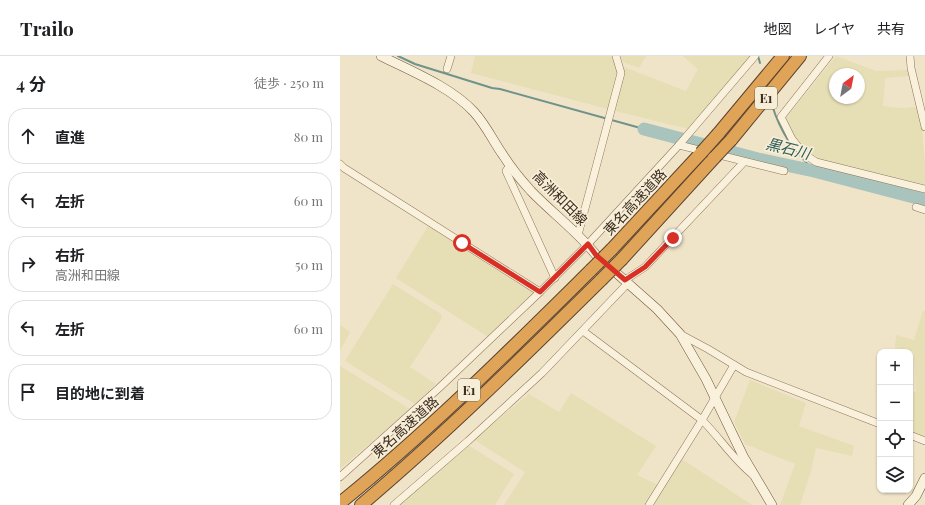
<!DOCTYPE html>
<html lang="ja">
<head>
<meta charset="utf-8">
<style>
  :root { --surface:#fff; --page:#f2f2f2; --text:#202124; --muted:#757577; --line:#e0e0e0 }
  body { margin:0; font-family:"Playfair Display","Noto Sans JP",serif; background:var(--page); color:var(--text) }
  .controls { position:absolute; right:12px; bottom:12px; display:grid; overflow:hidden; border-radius:8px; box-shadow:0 1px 3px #0004 }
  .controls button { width:36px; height:36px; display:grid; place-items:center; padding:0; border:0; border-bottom:1px solid var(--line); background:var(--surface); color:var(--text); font:20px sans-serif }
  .compass { position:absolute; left:489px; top:12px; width:36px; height:36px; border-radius:50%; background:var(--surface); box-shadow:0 1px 3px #0004; rotate:32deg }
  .stop { position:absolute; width:12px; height:12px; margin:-9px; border:3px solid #d93025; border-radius:50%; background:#fff }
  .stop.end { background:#d93025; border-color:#fff; box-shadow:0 1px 4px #0008 }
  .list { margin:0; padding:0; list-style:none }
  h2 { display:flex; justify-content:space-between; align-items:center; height:52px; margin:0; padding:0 16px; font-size:17px }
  h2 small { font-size:13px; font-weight:400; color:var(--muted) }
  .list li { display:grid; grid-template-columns:26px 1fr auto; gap:12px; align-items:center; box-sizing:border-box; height:56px; margin:0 8px 8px; padding:0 8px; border:1px solid var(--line); border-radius:16px }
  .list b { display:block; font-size:15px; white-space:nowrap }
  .list p { margin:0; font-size:13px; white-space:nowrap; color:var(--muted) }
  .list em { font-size:13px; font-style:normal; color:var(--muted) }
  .icon { flex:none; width:22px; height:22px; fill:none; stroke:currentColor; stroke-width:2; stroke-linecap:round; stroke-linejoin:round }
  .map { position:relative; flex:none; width:585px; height:449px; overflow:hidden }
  header { display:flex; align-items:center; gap:24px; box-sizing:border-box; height:56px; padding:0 20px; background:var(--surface); border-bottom:1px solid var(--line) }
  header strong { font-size:19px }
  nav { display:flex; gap:22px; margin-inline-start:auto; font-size:14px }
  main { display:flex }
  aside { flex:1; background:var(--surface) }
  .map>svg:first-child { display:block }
  .farmland { fill:#e6deb5; fill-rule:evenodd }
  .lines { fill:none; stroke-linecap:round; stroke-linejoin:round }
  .stream { stroke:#6f938a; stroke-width:2 }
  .river { stroke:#a9c4bc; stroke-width:13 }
  .street-casing { stroke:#8d765c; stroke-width:8 }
  .secondary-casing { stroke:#6f573f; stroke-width:10 }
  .highway-casing { stroke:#5b4430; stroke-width:14 }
  .street { stroke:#faf1dc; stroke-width:7 }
  .secondary { stroke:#faf1dc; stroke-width:9 }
  .highway { stroke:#e0a458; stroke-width:12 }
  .highway-bridge-casing { stroke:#5b4430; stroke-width:14; stroke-linecap:butt }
  .highway-bridge { stroke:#e0a458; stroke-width:12 }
  .route { stroke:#d93025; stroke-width:5 }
  .labels { text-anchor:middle; stroke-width:3.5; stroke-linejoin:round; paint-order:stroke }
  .shield { fill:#f7eed8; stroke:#756857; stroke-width:1 }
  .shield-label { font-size:13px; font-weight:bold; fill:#3d2e20 }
  .street-label { font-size:14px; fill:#3d2e20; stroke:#f7eed8 }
  .water-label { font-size:15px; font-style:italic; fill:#2f5d5a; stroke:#f7eed8 }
</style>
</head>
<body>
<header>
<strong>Trailo</strong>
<nav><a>地図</a><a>レイヤ</a><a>共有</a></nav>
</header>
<main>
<aside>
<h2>4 分<small>徒歩 · 250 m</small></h2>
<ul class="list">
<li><svg class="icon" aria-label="ahead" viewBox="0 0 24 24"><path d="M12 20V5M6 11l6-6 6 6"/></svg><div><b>直進</b></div><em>80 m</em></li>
<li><svg class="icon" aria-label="left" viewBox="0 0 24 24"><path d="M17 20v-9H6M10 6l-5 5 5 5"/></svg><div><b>左折</b></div><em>60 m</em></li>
<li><svg class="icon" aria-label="right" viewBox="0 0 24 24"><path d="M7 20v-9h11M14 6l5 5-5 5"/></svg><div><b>右折</b><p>高洲和田線</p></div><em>50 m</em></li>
<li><svg class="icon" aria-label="left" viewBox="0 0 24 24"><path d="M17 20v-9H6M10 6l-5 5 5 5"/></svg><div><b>左折</b></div><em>60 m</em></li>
<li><svg class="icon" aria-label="arrive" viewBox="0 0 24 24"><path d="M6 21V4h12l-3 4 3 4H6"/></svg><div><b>目的地に到着</b></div></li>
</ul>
</aside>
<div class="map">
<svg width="585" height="449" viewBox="0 0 585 449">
  <rect width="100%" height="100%" fill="#f0e4c8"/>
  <g class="farmland">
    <polygon points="135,0 272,0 278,19 268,53 131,17"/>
    <polygon points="281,0 306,0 299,12 283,6"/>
    <polygon points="343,0 411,0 348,73 275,55 284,18 284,11 346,35 358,13"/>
    <path d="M 496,0 L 536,15 L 568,14 L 569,20 L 545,22 L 543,50 L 561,52 L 577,51 L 582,72 L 585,107 L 585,131 L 477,103 L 463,93 L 452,78 L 445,63 ZM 495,18 L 519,18 L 519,42 L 495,42 Z"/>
    <polygon points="88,170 194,236 148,281 56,222"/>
    <polygon points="53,228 101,258 102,262 70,311 96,328 75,348 5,305"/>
    <polygon points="583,255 585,255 585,382 570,377 570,337 576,336 574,296 555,292 556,279 574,284"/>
    <polygon points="0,269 10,276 0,295"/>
    <polygon points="0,310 70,353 0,413"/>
    <polygon points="410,324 466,347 459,370 514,390 512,400 476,392 471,415 460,449 440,449 455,408 405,388 394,366"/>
    <polygon points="231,337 316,390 297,419 318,429 305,449 164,449 185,416 133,383 189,338 219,356"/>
    <polygon points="128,389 174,418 155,449 60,449"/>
    <polygon points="342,403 412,449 312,449"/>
  </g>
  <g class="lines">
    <g class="stream">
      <polyline points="58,0 75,8 152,32 160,33 304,73"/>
      <polyline points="418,0 420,7"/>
      <path d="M 432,49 C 441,78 453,93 474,115"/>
    </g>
    <polyline class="river" points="304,73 418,103 474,115 585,144"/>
    <g class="street-casing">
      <g id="street">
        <polyline points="489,0 441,61 452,83 463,97 476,106 585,133"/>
        <polyline points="570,0 571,12 585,71"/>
        <polyline points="107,13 111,0"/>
        <polyline points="339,89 444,115"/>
        <polyline points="0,108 4,112 200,236"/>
        <polyline points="170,109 166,115 215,222"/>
        <polyline points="576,151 585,154"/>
        <polyline points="238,179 281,17 276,0"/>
        <polyline points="285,224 305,211 404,106"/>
        <path d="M 243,275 L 362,364 C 380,382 393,403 413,419"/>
        <polyline points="340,278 368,293 406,316 540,368"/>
        <polyline points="570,379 585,385"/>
        <polyline points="0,421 99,332 200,236 248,188 339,89 415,0"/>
        <polyline points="54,449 128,385 202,317 288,227"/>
        <polyline points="309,449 362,364 394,309"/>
      </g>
    </g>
    <g class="secondary-casing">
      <g id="secondary">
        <path d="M 41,0 C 71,15 111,31 134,56 C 146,69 153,85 163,99 C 171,112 181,124 191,135 C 212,157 237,175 256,199 L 317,253 L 340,278 L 366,323 L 403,400 L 432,449"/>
        <polyline points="568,449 576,440 585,422"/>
      </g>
    </g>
    <g class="highway-casing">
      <g id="highway">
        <polyline points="378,78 443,0"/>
        <polyline points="391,84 460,0"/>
        <polyline points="272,193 361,97"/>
        <polyline points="282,203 375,101"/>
        <path d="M 0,447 C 89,375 170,294 251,214"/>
        <path d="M 21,449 C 105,378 183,301 261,224"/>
      </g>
    </g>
    <use href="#street" class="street"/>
    <use href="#secondary" class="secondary"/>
    <use href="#highway" class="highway"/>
    <g class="highway-bridge-casing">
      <g id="highway-bridge">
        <polyline points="361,97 378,78"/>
        <polyline points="375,101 391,84"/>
        <polyline points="251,214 272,193"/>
        <polyline points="261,224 282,203"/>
      </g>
    </g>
    <use href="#highway-bridge" class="highway-bridge"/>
  </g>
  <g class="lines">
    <polyline class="route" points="122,187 200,236 248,188 256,199 285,224 305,211 333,182"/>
  </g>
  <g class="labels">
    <g class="shield">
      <rect x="415" y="31" width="22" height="22" rx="3"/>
      <rect x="118" y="323" width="22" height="22" rx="3"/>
    </g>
    <g class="shield-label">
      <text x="426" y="47">E1</text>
      <text x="129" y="339">E1</text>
    </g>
    <g class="street-label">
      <text transform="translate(220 142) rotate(45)" y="5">高洲和田線</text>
      <text transform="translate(295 146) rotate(-47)" y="5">東名高速道路</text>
      <text transform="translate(65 371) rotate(-42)" y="5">東名高速道路</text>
    </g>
    <g class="water-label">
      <text transform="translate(448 93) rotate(14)" y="5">黒石川</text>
    </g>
  </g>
</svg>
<div class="controls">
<button>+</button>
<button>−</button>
<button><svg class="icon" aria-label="locate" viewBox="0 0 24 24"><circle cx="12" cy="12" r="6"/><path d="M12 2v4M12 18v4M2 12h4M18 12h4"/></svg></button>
<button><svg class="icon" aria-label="layers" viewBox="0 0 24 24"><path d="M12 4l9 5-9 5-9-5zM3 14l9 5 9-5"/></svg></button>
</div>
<svg class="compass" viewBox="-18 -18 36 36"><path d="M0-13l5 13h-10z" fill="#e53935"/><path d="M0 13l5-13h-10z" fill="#757577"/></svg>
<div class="stop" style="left:122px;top:187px"></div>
<div class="stop end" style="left:333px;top:182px"></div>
</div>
</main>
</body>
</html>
